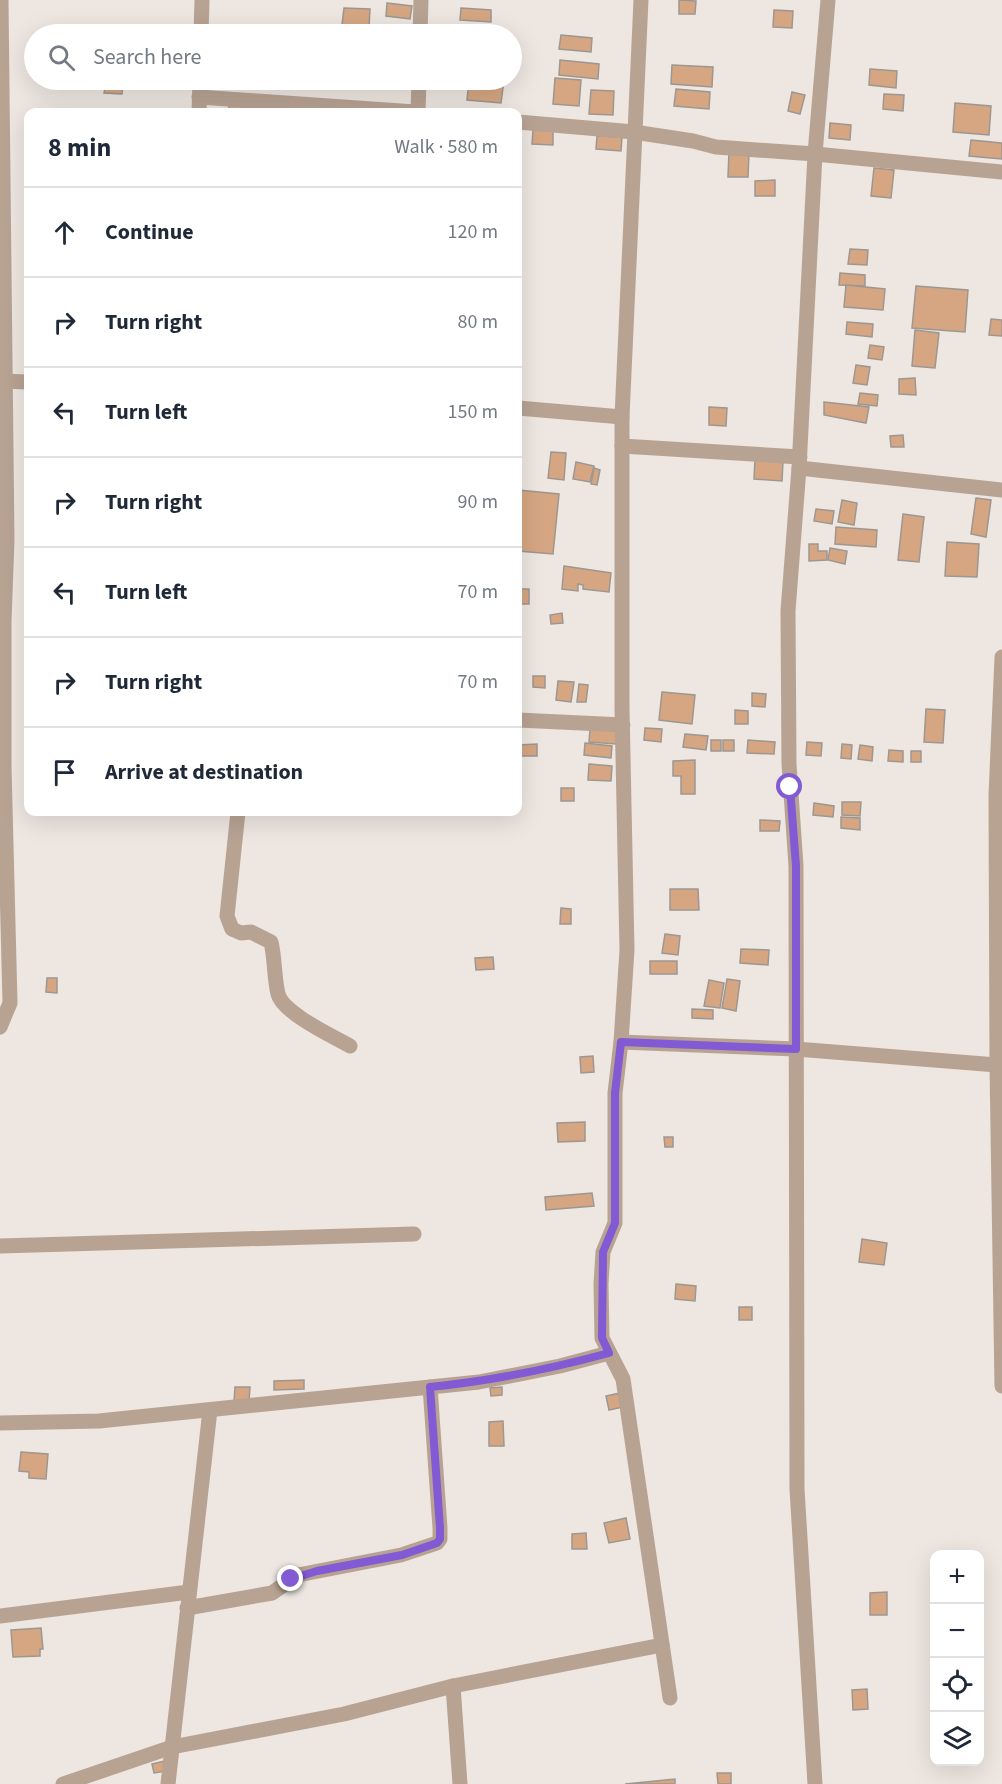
<!DOCTYPE html>
<html lang="en">
<head>
<meta charset="utf-8">
<style>
  :root { --surface:#fff; --page:#f2f2f3; --text:#1f2937; --muted:#747a83; --line:#e0e1e3 }
  body { margin:0; font-family:"Source Sans 3",sans-serif; background:var(--page); color:var(--text) }
  .controls { position:absolute; right:18px; bottom:18px; display:grid; overflow:hidden; border-radius:12px; box-shadow:0 6px 24px #0002 }
  .controls button { width:54px; height:54px; display:grid; place-items:center; padding:0; border:0; border-bottom:2px solid var(--line); background:var(--surface); color:var(--text); font:30px sans-serif }
  .stop { position:absolute; width:18px; height:18px; margin:-14px; border:4px solid #825ad4; border-radius:50%; background:#fff }
  .stop.end { background:#825ad4; border-color:#fff; box-shadow:0 2px 6px #0008 }
  .list { margin:0; padding:0; list-style:none }
  h2 { display:flex; justify-content:space-between; align-items:center; height:78px; margin:0; padding:0 24px; font-size:26px }
  h2 small { font-size:20px; font-weight:400; color:var(--muted) }
  .list li { display:grid; grid-template-columns:39px 1fr auto; gap:18px; align-items:center; box-sizing:border-box; height:90px; padding:0 24px; border-top:2px solid var(--line) }
  .list b { display:block; font-size:22px; white-space:nowrap }
  .list em { font-size:20px; font-style:normal; color:var(--muted) }
  .icon { flex:none; width:33px; height:33px; fill:none; stroke:currentColor; stroke-width:2; stroke-linecap:round; stroke-linejoin:round }
  .map { position:relative; flex:none; width:1002px; height:1784px; overflow:hidden }
  .search { position:absolute; background:var(--surface); box-shadow:0 6px 24px #0002; left:24px; top:24px; width:498px; height:66px; display:flex; align-items:center; gap:15px; box-sizing:border-box; padding:0 21px; border-radius:33px; color:var(--muted); font-size:22px }
  .panel { position:absolute; background:var(--surface); box-shadow:0 6px 24px #0002; left:24px; top:108px; width:498px; height:708px; border-radius:12px }
  .map>svg:first-child { display:block }
  .building { fill:#d6a682; stroke:#9d9792; stroke-width:1.5 }
  .lines { fill:none; stroke-linecap:round; stroke-linejoin:round }
  .minor { stroke:#b8a393; stroke-width:15 }
  .route { stroke:#825ad4; stroke-width:8 }
</style>
</head>
<body>
<div class="map">
<svg width="1002" height="1784" viewBox="0 0 1002 1784">
  <rect width="100%" height="100%" fill="#ede6e1"/>
  <g class="building">
    <polygon points="679,0 696,1 695,14 679,14"/>
    <polygon points="387,3 412,6 410,19 386,16"/>
    <polygon points="344,8 370,9 369,27 342,25"/>
    <polygon points="461,8 491,10 491,22 460,20"/>
    <polygon points="774,10 793,11 792,28 773,27"/>
    <rect x="460" y="28" width="40" height="6"/>
    <polygon points="561,35 592,38 591,52 559,49"/>
    <polygon points="560,60 599,64 598,79 559,75"/>
    <polygon points="672,65 713,67 712,87 671,84"/>
    <polygon points="870,69 897,71 896,88 869,85"/>
    <polygon points="555,78 581,80 579,106 553,104"/>
    <polygon points="469,80 504,80 501,103 467,100"/>
    <polygon points="106,83 123,84 122,94 104,93"/>
    <polygon points="676,89 710,92 709,109 674,106"/>
    <polygon points="591,90 614,91 613,115 589,114"/>
    <polygon points="792,92 805,95 800,114 788,111"/>
    <polygon points="884,94 904,95 903,111 883,109"/>
    <polygon points="955,103 991,106 989,135 953,132"/>
    <polygon points="229,105 250,107 249,112 229,112"/>
    <polygon points="830,123 851,125 850,140 829,138"/>
    <polygon points="533,130 553,131 553,145 532,144"/>
    <polygon points="597,136 622,137 621,151 596,149"/>
    <polygon points="971,140 1002,143 1002,159 969,156"/>
    <polygon points="729,151 749,152 748,177 728,177"/>
    <polygon points="874,168 894,170 891,198 871,196"/>
    <polygon points="775,180 775,196 755,196 755,181"/>
    <polygon points="850,249 868,250 867,265 848,264"/>
    <polygon points="840,273 865,275 865,286 839,285"/>
    <polygon points="846,285 885,289 883,310 844,307"/>
    <polygon points="916,286 968,290 965,332 912,328"/>
    <polygon points="991,319 1002,320 1002,336 989,335"/>
    <polygon points="847,322 873,324 872,337 846,334"/>
    <polygon points="915,330 939,333 935,368 912,366"/>
    <polygon points="870,345 884,347 882,360 868,358"/>
    <polygon points="856,365 870,367 867,385 853,383"/>
    <polygon points="915,378 916,395 899,394 899,379"/>
    <polygon points="860,393 878,395 877,406 858,404"/>
    <polygon points="824,402 869,407 866,423 824,415"/>
    <polygon points="709,407 727,408 726,426 709,425"/>
    <polygon points="903,435 904,447 891,447 890,436"/>
    <polygon points="551,452 566,453 564,480 548,478"/>
    <polygon points="755,459 783,461 782,481 754,479"/>
    <polygon points="576,462 594,466 590,482 573,479"/>
    <polygon points="594,468 600,470 597,485 591,484"/>
    <polygon points="518,490 559,494 553,554 518,551"/>
    <polygon points="976,498 991,500 986,537 971,534"/>
    <polygon points="842,500 857,503 854,525 838,522"/>
    <polygon points="816,509 834,511 832,524 814,521"/>
    <polygon points="903,514 924,517 919,562 898,560"/>
    <polygon points="836,527 877,530 876,547 835,544"/>
    <polygon points="947,542 979,544 977,577 945,576"/>
    <polygon points="809,544 818,544 818,551 827,551 827,560 809,561"/>
    <polygon points="830,548 847,551 845,564 828,560"/>
    <polygon points="564,566 611,573 609,592 583,589 583,585 578,584 578,591 562,589"/>
    <rect x="518" y="589" width="11" height="15"/>
    <polygon points="562,613 563,623 551,624 550,615"/>
    <polygon points="533,676 545,676 545,688 533,687"/>
    <polygon points="558,681 574,682 571,702 556,700"/>
    <polygon points="579,684 588,685 586,702 577,702"/>
    <polygon points="662,692 695,695 692,724 659,720"/>
    <polygon points="752,693 766,694 765,707 752,706"/>
    <polygon points="926,709 945,710 943,743 924,742"/>
    <polygon points="735,710 748,711 748,724 735,724"/>
    <polygon points="645,728 662,729 661,742 644,740"/>
    <polygon points="590,729 617,731 616,744 589,742"/>
    <polygon points="685,734 708,736 706,750 683,747"/>
    <rect x="711" y="740" width="10" height="11"/>
    <rect x="723" y="740" width="11" height="11"/>
    <polygon points="748,740 775,742 774,754 747,753"/>
    <polygon points="807,742 822,743 821,756 806,755"/>
    <polygon points="585,743 612,746 611,758 584,755"/>
    <polygon points="537,744 537,756 518,756 518,745"/>
    <polygon points="842,744 852,745 851,759 841,758"/>
    <polygon points="860,745 873,747 872,761 858,759"/>
    <polygon points="889,750 903,751 903,762 888,761"/>
    <rect x="911" y="751" width="10" height="11"/>
    <polygon points="695,760 695,794 681,794 681,776 673,776 673,761"/>
    <polygon points="589,764 612,766 611,781 588,780"/>
    <rect x="561" y="788" width="13" height="13"/>
    <polygon points="842,802 861,802 860,816 842,815"/>
    <polygon points="814,803 834,806 833,817 813,815"/>
    <polygon points="841,817 860,818 860,830 841,828"/>
    <polygon points="760,820 780,821 779,831 760,831"/>
    <polygon points="670,889 698,889 699,910 670,910"/>
    <polygon points="561,908 571,909 571,924 560,924"/>
    <polygon points="665,934 680,936 678,955 662,953"/>
    <polygon points="741,949 769,950 768,965 740,963"/>
    <polygon points="493,957 494,969 476,970 475,958"/>
    <rect x="650" y="961" width="27" height="13"/>
    <polygon points="47,978 57,978 57,993 46,992"/>
    <polygon points="727,979 740,981 736,1011 722,1008"/>
    <polygon points="709,980 724,983 720,1008 704,1006"/>
    <polygon points="692,1009 713,1010 713,1019 692,1018"/>
    <polygon points="593,1056 594,1072 581,1073 580,1057"/>
    <polygon points="585,1122 585,1141 558,1142 557,1123"/>
    <polygon points="664,1137 673,1137 673,1147 665,1147"/>
    <polygon points="592,1193 594,1206 546,1210 545,1197"/>
    <polygon points="862,1239 887,1243 884,1265 859,1262"/>
    <polygon points="676,1284 696,1286 695,1301 675,1299"/>
    <rect x="739" y="1307" width="13" height="13"/>
    <polygon points="304,1380 304,1389 274,1390 274,1381"/>
    <polygon points="235,1387 250,1387 249,1401 234,1401"/>
    <polygon points="502,1387 502,1395 491,1396 490,1388"/>
    <polygon points="620,1393 623,1407 609,1410 606,1396"/>
    <polygon points="503,1421 504,1446 489,1446 489,1422"/>
    <polygon points="21,1452 48,1454 46,1479 29,1478 29,1472 19,1471"/>
    <polygon points="626,1518 630,1539 609,1543 604,1523"/>
    <polygon points="586,1533 587,1549 572,1549 572,1534"/>
    <polygon points="887,1592 887,1615 870,1615 870,1593"/>
    <polygon points="41,1628 43,1649 40,1649 40,1656 13,1657 11,1630"/>
    <polygon points="867,1689 868,1709 853,1710 852,1690"/>
    <polygon points="165,1761 167,1771 154,1773 152,1764"/>
    <polygon points="717,1773 731,1773 731,1784 718,1784"/>
    <polygon points="675,1779 675,1784 625,1784"/>
  </g>
  <g class="lines">
    <g class="minor">
      <polyline points="641,0 622,417 622,708 627,950 621,1042 615,1093 615,1223 603,1252 601,1284 602,1338 623,1379 670,1698"/>
      <polyline points="201,34 202,0"/>
      <polyline points="420,34 421,0"/>
      <polyline points="199,97 415,112"/>
      <polyline points="199,112 200,80"/>
      <polyline points="418,112 419,80"/>
      <polyline points="518,122 634,132 693,141 716,147 815,154 1002,172"/>
      <polyline points="0,381 28,382"/>
      <polyline points="518,408 622,417"/>
      <polyline points="622,446 800,457"/>
      <polyline points="799,468 1002,490"/>
      <polyline points="1002,657 996,795 997,1065 1002,1386"/>
      <polyline points="518,720 623,725"/>
      <path d="M 238,812 L 227,916 L 232,929 L 241,933 L 251,932 L 271,942 C 275,959 274,977 278,994 C 283,1013 332,1036 350,1046"/>
      <polyline points="0,1027 10,1003 4,766 4,622 7,540 1,0"/>
      <polyline points="621,1042 796,1049 997,1065"/>
      <polyline points="0,1246 414,1234"/>
      <polyline points="0,1423 99,1421 479,1382 560,1366 609,1353"/>
      <polyline points="187,1608 272,1593 298,1575 401,1555 437,1543 440,1539 440,1528 430,1387"/>
      <polyline points="0,1616 189,1592"/>
      <polyline points="453,1686 460,1784"/>
      <polyline points="63,1784 172,1747 344,1714 453,1686 662,1645"/>
      <polyline points="168,1784 210,1410"/>
      <polyline points="815,1784 797,1489 796,866 789,764 788,611 799,468 815,154 828,0"/>
    </g>
  </g>
  <g class="lines">
    <path class="route" d="M 291,1579 L 317,1571 L 402,1555 L 437,1543 L 440,1539 L 440,1528 L 430,1387 C 491,1381 550,1369 609,1353 L 602,1338 L 603,1252 L 615,1223 L 615,1093 L 621,1042 L 796,1049 L 796,866 L 790,787"/>
  </g>
</svg>
<div class="controls">
<button>+</button>
<button>−</button>
<button><svg class="icon" aria-label="locate" viewBox="0 0 24 24"><circle cx="12" cy="12" r="6"/><path d="M12 2v4M12 18v4M2 12h4M18 12h4"/></svg></button>
<button><svg class="icon" aria-label="layers" viewBox="0 0 24 24"><path d="M12 4l9 5-9 5-9-5zM3 14l9 5 9-5"/></svg></button>
</div>
<div class="stop" style="left:790px;top:787px"></div>
<div class="stop end" style="left:291px;top:1579px"></div>
<div class="search"><svg class="icon" aria-label="search" viewBox="0 0 24 24"><circle cx="10" cy="10" r="6"/><path d="M15 15l6 6"/></svg>Search here</div>
<section class="panel">
<h2>8 min<small>Walk · 580 m</small></h2>
<ul class="list">
<li><svg class="icon" aria-label="ahead" viewBox="0 0 24 24"><path d="M12 20V5M6 11l6-6 6 6"/></svg><div><b>Continue</b></div><em>120 m</em></li>
<li><svg class="icon" aria-label="right" viewBox="0 0 24 24"><path d="M7 20v-9h11M14 6l5 5-5 5"/></svg><div><b>Turn right</b></div><em>80 m</em></li>
<li><svg class="icon" aria-label="left" viewBox="0 0 24 24"><path d="M17 20v-9H6M10 6l-5 5 5 5"/></svg><div><b>Turn left</b></div><em>150 m</em></li>
<li><svg class="icon" aria-label="right" viewBox="0 0 24 24"><path d="M7 20v-9h11M14 6l5 5-5 5"/></svg><div><b>Turn right</b></div><em>90 m</em></li>
<li><svg class="icon" aria-label="left" viewBox="0 0 24 24"><path d="M17 20v-9H6M10 6l-5 5 5 5"/></svg><div><b>Turn left</b></div><em>70 m</em></li>
<li><svg class="icon" aria-label="right" viewBox="0 0 24 24"><path d="M7 20v-9h11M14 6l5 5-5 5"/></svg><div><b>Turn right</b></div><em>70 m</em></li>
<li><svg class="icon" aria-label="arrive" viewBox="0 0 24 24"><path d="M6 21V4h12l-3 4 3 4H6"/></svg><div><b>Arrive at destination</b></div></li>
</ul>
</section>
</div>
</body>
</html>
